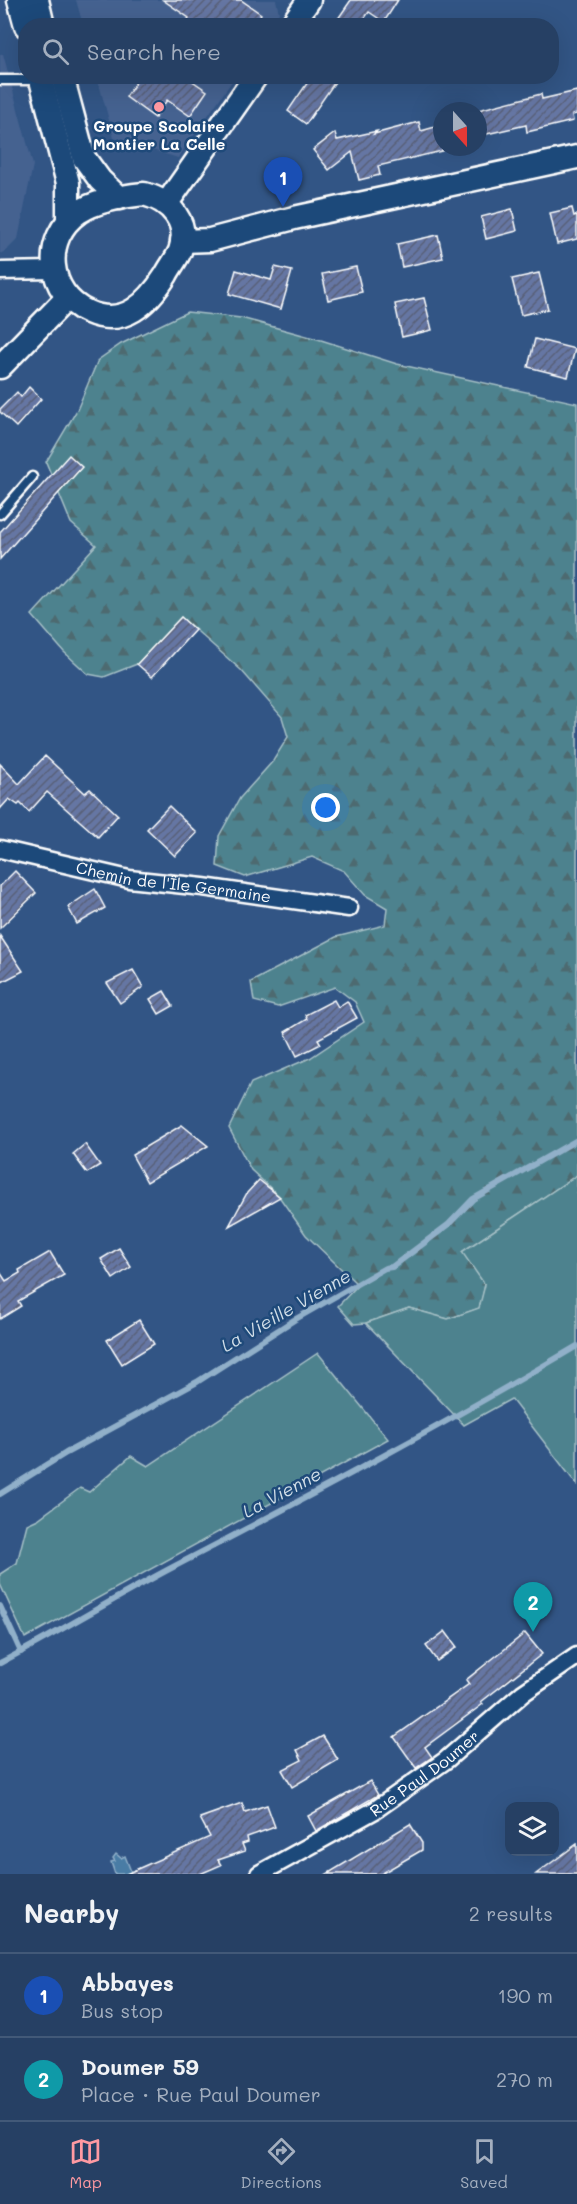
<!DOCTYPE html>
<html lang="en">
<head>
<meta charset="utf-8">
<style>
  :root { --surface:#264064; --page:#324b6d; --text:#f1f3f6; --muted:#a4afbf; --line:#425978; --accent:#ff9aa2 }
  body { margin:0; font-family:Mali,sans-serif; background:var(--page); color:var(--text) }
  .controls { position:absolute; right:18px; bottom:18px; display:grid; overflow:hidden; border-radius:12px; box-shadow:0 6px 24px #0002 }
  .controls button { width:54px; height:54px; display:grid; place-items:center; padding:0; border:0; border-bottom:2px solid var(--line); background:var(--surface); color:var(--text); font:30px sans-serif }
  .compass { position:absolute; left:433px; top:102px; width:54px; height:54px; border-radius:50%; background:var(--surface); box-shadow:0 6px 24px #0002; rotate:159deg }
  .you { position:absolute; left:326px; top:808px; width:21px; height:21px; margin:-15px; border:4px solid #fff; border-radius:50%; background:#1a73e8; box-shadow:0 0 0 9px #1a73e833 }
  .badge { display:grid; place-items:center; width:39px; height:39px; border-radius:50%; background:var(--accent); color:#fff; font-size:20px; font-weight:700 }
  .pin { position:absolute; translate:-50% -50px; filter:drop-shadow(0 2px 3px #0008) }
  .pin::after { content:''; position:absolute; top:32px; width:21px; height:18px; background:inherit; clip-path:polygon(0 0,100% 0,50% 100%) }
  .list { margin:0; padding:0; list-style:none }
  h2 { display:flex; justify-content:space-between; align-items:center; height:78px; margin:0; padding:0 24px; font-size:26px }
  h2 small { font-size:20px; font-weight:400; color:var(--muted) }
  .list li { display:grid; grid-template-columns:39px 1fr auto; gap:18px; align-items:center; box-sizing:border-box; height:84px; padding:0 24px; border-top:2px solid var(--line) }
  .list b { display:block; font-size:22px; white-space:nowrap }
  .list p { margin:0; font-size:20px; white-space:nowrap; color:var(--muted) }
  .list em { font-size:20px; font-style:normal; color:var(--muted) }
  .icon { flex:none; width:33px; height:33px; fill:none; stroke:currentColor; stroke-width:2; stroke-linecap:round; stroke-linejoin:round }
  .map { position:relative; flex:none; width:577px; height:1874px; overflow:hidden }
  .search { position:absolute; background:var(--surface); box-shadow:0 6px 24px #0002; left:18px; right:18px; top:18px; height:66px; display:flex; align-items:center; gap:15px; box-sizing:border-box; padding:0 21px; border-radius:24px; color:var(--muted); font-size:22px }
  .sheet { height:246px; background:var(--surface) }
  nav { display:flex; justify-content:space-around; align-items:center; box-sizing:border-box; height:84px; border-top:2px solid var(--line); background:var(--surface); font-size:16px; color:var(--muted) }
  nav a { display:grid; justify-items:center; gap:3px }
  nav .on { color:var(--accent) }
  .map>svg:first-child { display:block }
  .built { fill:#456290 }
  .forest { fill:url(#forest-firs); stroke:#a6c0c6; stroke-width:1.5 }
  .garden { fill:#4e828e; stroke:#a6c0c6; stroke-width:1.5 }
  .water { fill:#487ca5; stroke:#91b0c9; stroke-width:1.5 }
  .lines { fill:none; stroke-linecap:round; stroke-linejoin:round }
  .stream { stroke:#91b0c9; stroke-width:6 }
  .building { fill:url(#building-hatch); stroke:#fff; stroke-width:1.5 }
  .lane-casing { stroke:#fff; stroke-width:13 }
  .street-casing { stroke:#fff; stroke-width:21 }
  .secondary-casing { stroke:#fff; stroke-width:27 }
  .lane { stroke:#1f4a7a; stroke-width:8 }
  .street { stroke:#1f4a7a; stroke-width:16 }
  .secondary { stroke:#1f4a7a; stroke-width:22 }
  .poi-dot { fill:#ff9aa2; stroke:#1f4a7a; stroke-width:2 }
  .labels { text-anchor:middle; stroke-width:5; stroke-linejoin:round; paint-order:stroke }
  .poi-label { font-size:16px; font-weight:bold; fill:#fff; stroke:#1f4a7a }
  .street-label { font-size:16px; fill:#fff; stroke:#1f4a7a }
  .water-label { font-size:18px; font-style:italic; fill:#d1dee8; stroke:#1f4a7a }
</style>
</head>
<body>
<div class="map">
<svg width="577" height="1874" viewBox="0 0 577 1874">
  <defs>
    <pattern id="forest-firs" width="22" height="20" patternUnits="userSpaceOnUse" patternTransform="scale(1.5)"><rect width="22" height="20" fill="#4e828e"/><path d="M5 1l3.5 6h-7zM16 11l3.5 6h-7z" fill="#4d6a70"/></pattern>
    <pattern id="building-hatch" width="6" height="6" patternUnits="userSpaceOnUse" patternTransform="scale(1.5)"><rect width="6" height="6" fill="#6576a3"/><path d="M-1 1l2-2M0 6l6-6M5 7l2-2" fill="none" stroke="#586178"/></pattern>
  </defs>
  <rect width="100%" height="100%" fill="#325585"/>
  <filter id="ink" filterUnits="userSpaceOnUse"><feTurbulence type="fractalNoise" baseFrequency=".0167" numOctaves="2"/><feDisplacementMap in="SourceGraphic" scale="12" xChannelSelector="R" yChannelSelector="G"/><feConvolveMatrix kernelMatrix="1 2 1 2 8 2 1 2 1" color-interpolation-filters="sRGB"/></filter>
  <g filter="url(#ink)">
    <g class="built">
      <polygon points="76,0 276,0 279,13 270,25 83,25"/>
      <polygon points="0,54 3,54 33,165 18,239 7,250 0,254"/>
      <polygon points="97,77 235,77 178,158 114,138"/>
    </g>
    <polygon class="forest" points="187,312 241,318 321,340 397,364 577,403 577,1175 463,1251 485,1285 480,1308 448,1319 409,1308 366,1323 354,1324 338,1306 358,1285 306,1235 278,1195 251,1170 229,1128 251,1083 310,1058 364,1022 355,1002 335,987 278,1007 254,1001 251,982 336,937 385,925 387,908 365,895 344,871 312,857 245,877 217,866 219,836 240,798 273,761 288,737 282,717 241,670 181,617 137,664 104,677 88,674 64,652 32,615 96,545 71,523 46,462 77,410 98,360 121,344"/>
    <g class="garden">
      <polygon points="577,1175 577,1485 511,1399 464,1425 366,1323 409,1308 448,1319 479,1308 485,1285 462,1252"/>
      <polygon points="318,1353 388,1439 25,1638 0,1584 0,1574 17,1563 27,1524 38,1519 80,1488 89,1492 131,1456 148,1466"/>
    </g>
    <polygon class="water" points="116,1854 121,1858 125,1856 132,1874 115,1874 111,1862 115,1861 113,1858"/>
    <g class="lines">
      <g class="stream">
        <polyline points="0,1494 66,1453 197,1382 294,1320 385,1268 392,1267 448,1225 473,1199 577,1140"/>
        <polyline points="0,1606 21,1652"/>
        <path d="M 0,1663 C 59,1632 116,1597 175,1566 C 310,1496 446,1424 577,1346"/>
      </g>
    </g>
    <g class="building">
      <polygon points="163,0 241,0 261,14 254,26 184,26 189,18"/>
      <polygon points="351,0 398,0 384,22 369,12 359,26 333,26"/>
      <polygon points="140,76 185,76 207,91 190,116 167,100 155,118 126,97"/>
      <polygon points="312,76 339,76 306,124 288,111"/>
      <polygon points="577,91 577,114 572,115 573,121 527,132 526,125 478,136 478,110 541,94 542,99"/>
      <polygon points="419,122 421,131 442,125 442,151 378,166 380,175 359,180 352,152 329,170 313,150 335,133 337,140 377,131 374,134"/>
      <polygon points="572,208 574,216 577,215 577,239 557,244 550,213"/>
      <polygon points="512,209 517,231 486,239 481,217"/>
      <polygon points="438,235 443,258 402,267 397,244"/>
      <polygon points="275,267 292,271 281,309 229,294 236,270 271,280"/>
      <polygon points="356,267 362,292 328,300 322,274"/>
      <polygon points="539,273 548,309 521,315 512,279"/>
      <polygon points="424,298 432,330 402,337 395,304"/>
      <polygon points="535,339 575,349 568,377 528,367"/>
      <polygon points="29,387 41,399 16,427 0,412 0,409 17,392 21,397"/>
      <polygon points="69,455 82,467 0,559 0,532"/>
      <polygon points="181,617 195,630 152,677 137,664"/>
      <polygon points="45,756 85,793 90,789 118,815 98,837 47,792 29,812 20,803 18,805 9,799 0,809 0,764 19,784"/>
      <polygon points="169,806 197,833 175,856 147,829"/>
      <polygon points="15,871 36,893 0,928 0,886"/>
      <polygon points="95,889 105,908 77,924 68,907"/>
      <polygon points="0,936 23,971 0,983"/>
      <polygon points="133,970 143,987 120,1003 107,983"/>
      <polygon points="164,991 173,1006 159,1014 150,999"/>
      <polygon points="334,1000 338,1007 347,1001 357,1018 318,1039 321,1044 297,1056 285,1032 307,1019 305,1015"/>
      <polygon points="182,1125 208,1146 147,1182 132,1155"/>
      <polygon points="85,1144 100,1165 87,1173 73,1154"/>
      <polygon points="259,1180 280,1197 229,1226 247,1193"/>
      <polygon points="119,1248 131,1267 113,1279 101,1259"/>
      <polygon points="50,1252 64,1275 18,1301 21,1306 0,1319 0,1272 6,1281 20,1273 19,1270"/>
      <polygon points="139,1320 154,1344 122,1364 107,1340"/>
      <polygon points="445,1631 457,1647 437,1661 426,1646"/>
      <polygon points="525,1633 542,1654 481,1702 483,1704 479,1707 425,1747 432,1757 416,1768 394,1737 469,1684 466,1680"/>
      <polygon points="323,1736 338,1760 292,1787 282,1770 302,1760 297,1750"/>
      <polygon points="370,1781 378,1795 316,1831 308,1816"/>
      <polygon points="242,1803 245,1812 267,1805 275,1827 247,1837 248,1842 242,1844 245,1851 218,1860 221,1865 200,1874 126,1874 210,1837 200,1818"/>
      <polygon points="410,1824 422,1843 422,1850 381,1874 327,1874"/>
      <polygon points="577,1844 577,1874 536,1874"/>
    </g>
    <g class="lines">
      <g class="lane-casing">
        <g id="lane">
          <polyline points="0,80 38,80"/>
          <polyline points="0,514 32,477"/>
        </g>
      </g>
      <g class="street-casing">
        <g id="street">
          <polyline points="0,271 53,270"/>
          <path id="s1" d="M 0,849 L 129,879 L 203,887 L 349,908"/>
          <path id="s2" d="M 259,1874 L 375,1810 L 446,1760 L 523,1693 L 577,1656"/>
        </g>
      </g>
      <g class="secondary-casing">
        <g id="secondary">
          <polyline points="19,0 26,26"/>
          <polyline points="37,0 43,26"/>
          <polyline points="291,26 309,0"/>
          <polyline points="40,76 68,183 68,221"/>
          <polyline points="62,76 84,158 100,180 119,198"/>
          <path d="M 144,194 C 171,201 190,223 180,251 C 176,260 170,267 166,275 C 148,303 124,328 88,312 C 47,294 41,238 79,212 C 96,201 124,196 144,194 Z"/>
          <polyline points="167,203 256,76"/>
          <polyline points="182,241 210,240 294,218 577,157"/>
          <polyline points="0,367 67,298"/>
        </g>
      </g>
      <use href="#lane" class="lane"/>
      <use href="#street" class="street"/>
      <use href="#secondary" class="secondary"/>
    </g>
  </g>
  <circle class="poi-dot" cx="159" cy="107" r="6"/>
  <g class="labels">
    <g class="poi-label">
      <text x="159" y="132">Groupe Scolaire<tspan x="159" dy="18">Montier La Celle</tspan></text>
    </g>
    <g class="street-label">
      <text dy="6" stroke="none"><textPath href="#s1" startOffset="177">Chemin de l'Île Germaine</textPath></text>
      <text dy="6" stroke="none"><textPath href="#s2" startOffset="194">Rue Paul Doumer</textPath></text>
    </g>
    <g class="water-label">
      <text transform="translate(286 1311) rotate(-30)" y="6">La Vieille Vienne</text>
      <text transform="translate(282 1493) rotate(-28)" y="6">La Vienne</text>
    </g>
  </g>
</svg>
<div class="controls">
<button><svg class="icon" aria-label="layers" viewBox="0 0 24 24"><path d="M12 4l9 5-9 5-9-5zM3 14l9 5 9-5"/></svg></button>
</div>
<svg class="compass" viewBox="-18 -18 36 36"><path d="M0-13l5 13h-10z" fill="#e53935"/><path d="M0 13l5-13h-10z" fill="#a4afbf"/></svg>
<div class="you"></div>
<div class="pin badge" style="left:283px;top:207px;background:#1a4fb4">1</div>
<div class="pin badge" style="left:533px;top:1632px;background:#0f9aa8">2</div>
<div class="search"><svg class="icon" aria-label="search" viewBox="0 0 24 24"><circle cx="10" cy="10" r="6"/><path d="M15 15l6 6"/></svg>Search here</div>
</div>
<section class="sheet">
<h2>Nearby<small>2 results</small></h2>
<ul class="list">
<li><span class="badge" style="background:#1a4fb4">1</span><div><b>Abbayes</b><p>Bus stop</p></div><em>190 m</em></li>
<li><span class="badge" style="background:#0f9aa8">2</span><div><b>Doumer 59</b><p>Place · Rue Paul Doumer</p></div><em>270 m</em></li>
</ul>
</section>
<nav>
<a class="on"><svg class="icon" aria-label="map" viewBox="0 0 24 24"><path d="M3 6l6-2 6 2 6-2v14l-6 2-6-2-6 2zM9 4v14M15 6v14"/></svg>Map</a>
<a><svg class="icon" aria-label="directions" viewBox="0 0 24 24"><path d="M12 3l9 9-9 9-9-9zM9 14v-3h6M13 9l2 2-2 2"/></svg>Directions</a>
<a><svg class="icon" aria-label="saved" viewBox="0 0 24 24"><path d="M7 4h10v16l-5-4-5 4z"/></svg>Saved</a>
</nav>
</body>
</html>
